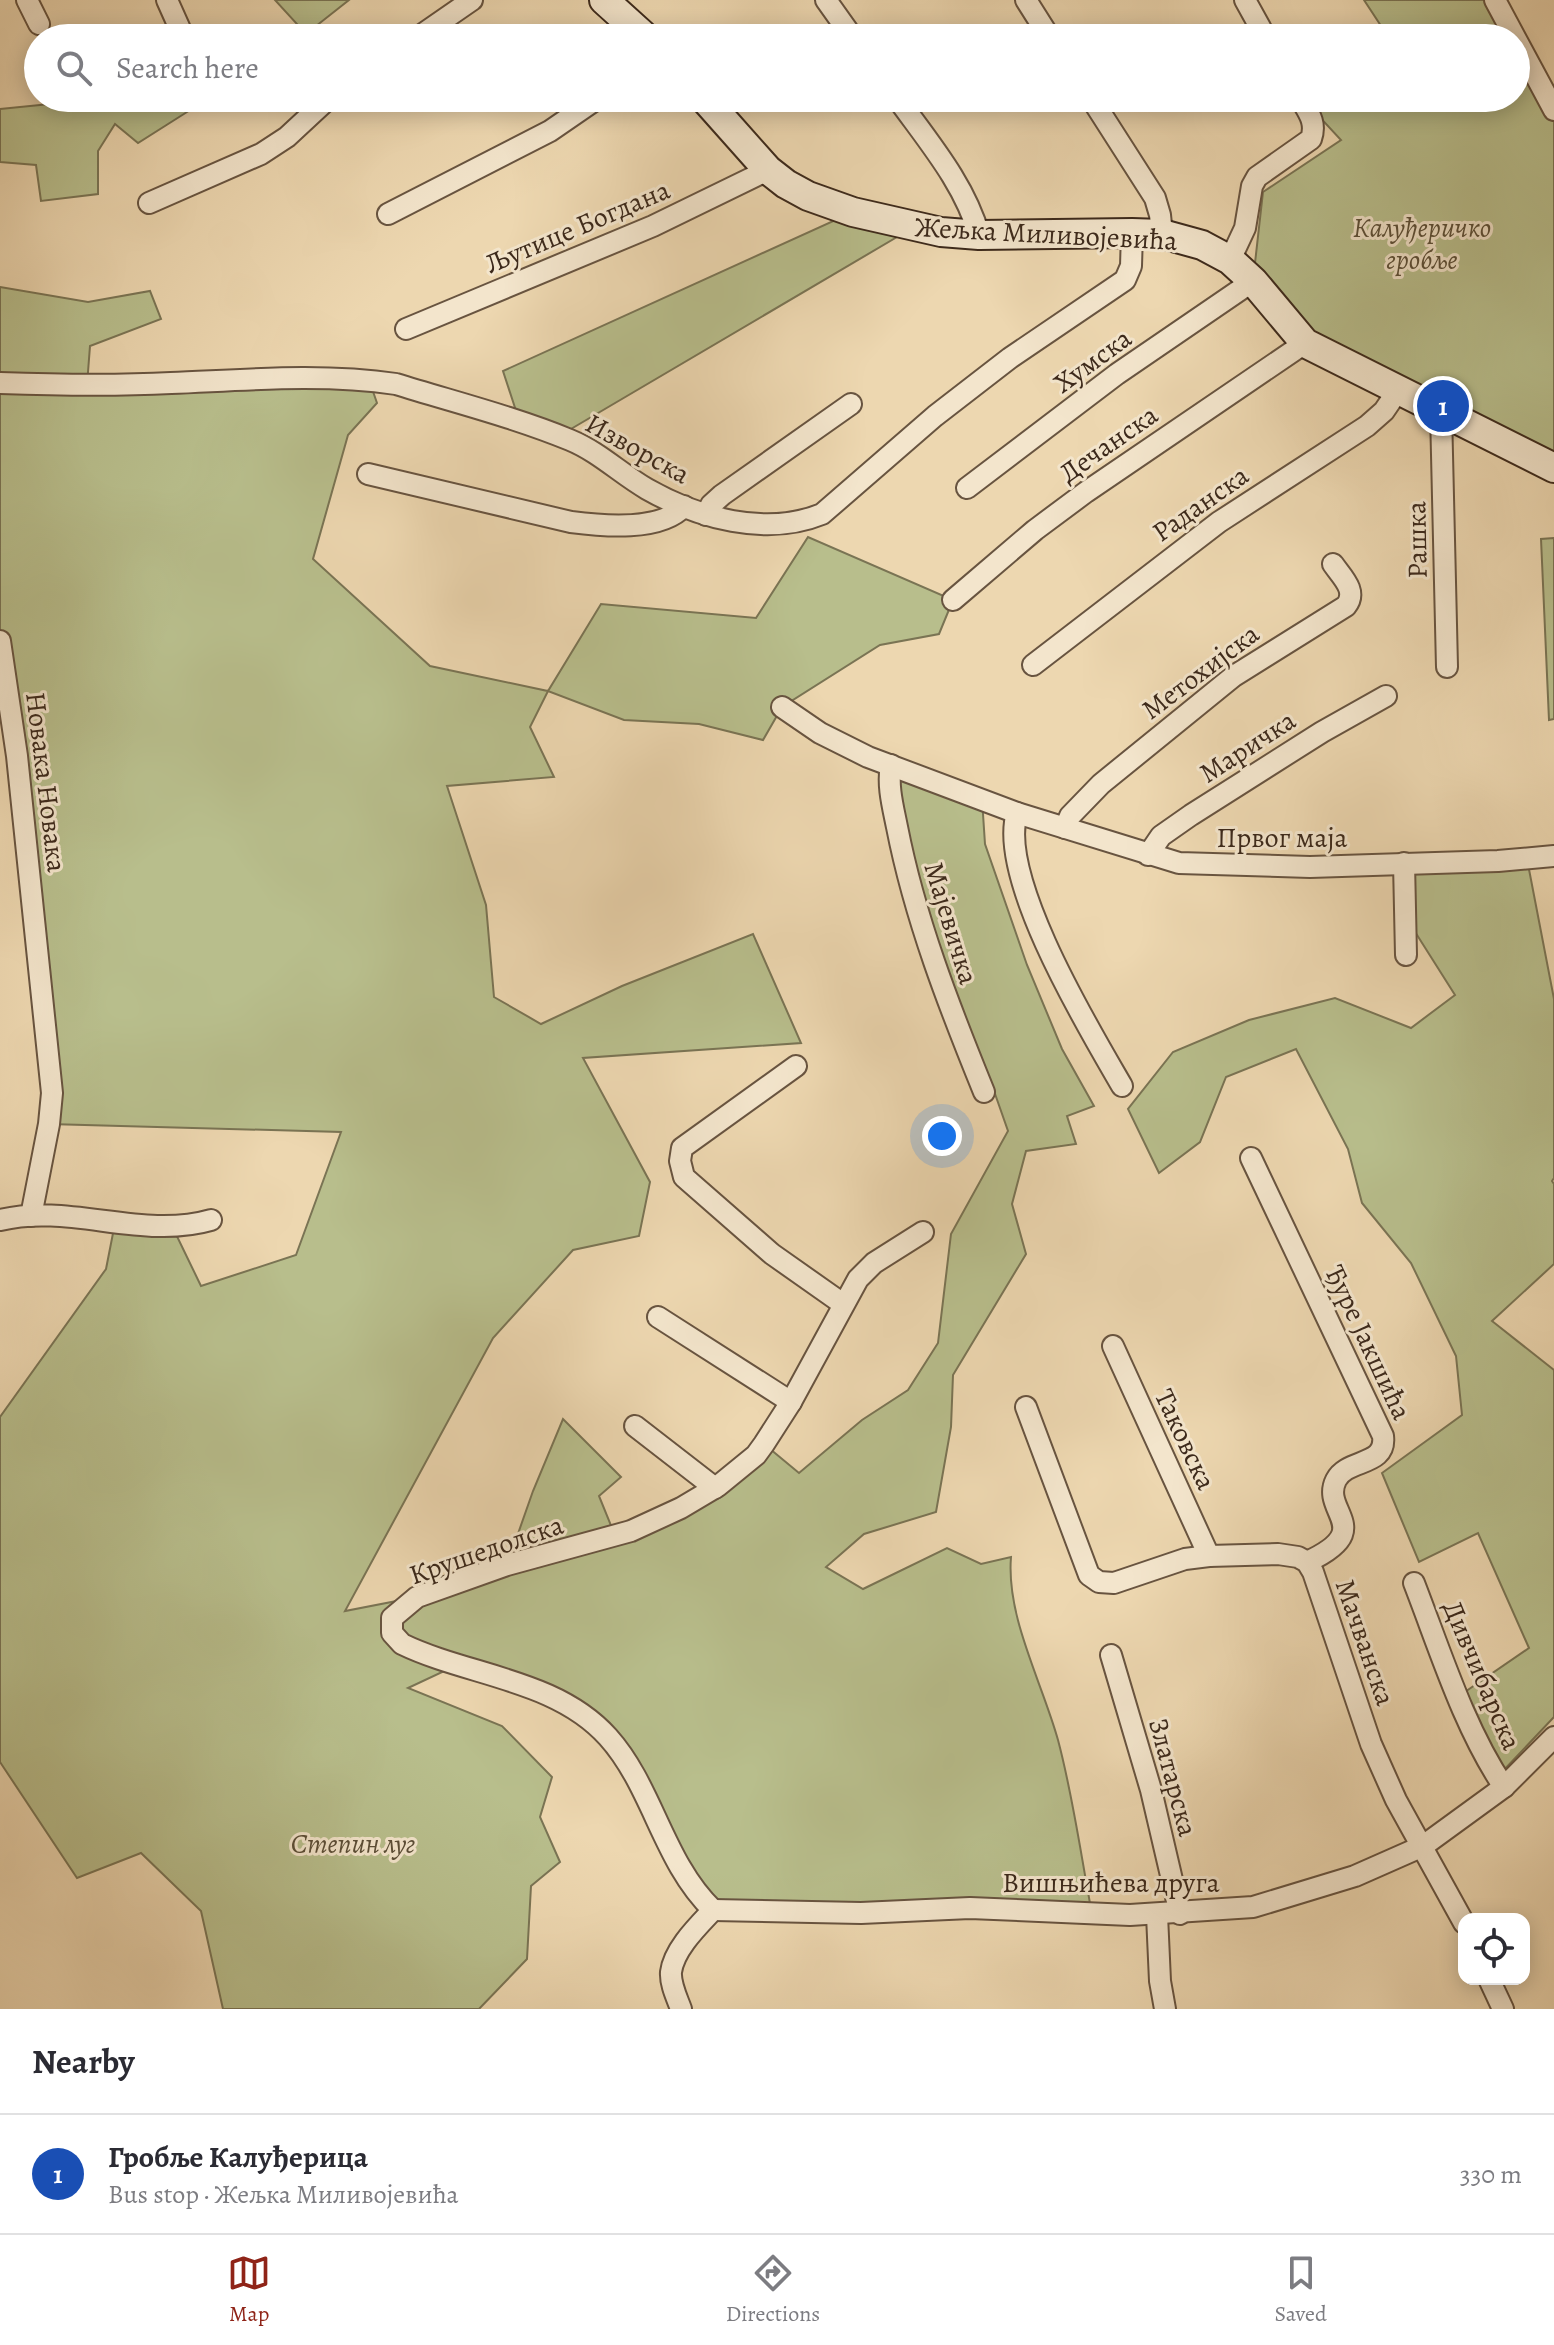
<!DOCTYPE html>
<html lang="en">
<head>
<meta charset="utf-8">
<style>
  :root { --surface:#fff; --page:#f2f2f3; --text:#2b2b33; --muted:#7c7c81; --line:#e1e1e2; --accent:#8f2418 }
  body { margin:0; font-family:Alegreya,serif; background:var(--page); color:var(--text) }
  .controls { position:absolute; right:24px; bottom:24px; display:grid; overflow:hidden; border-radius:16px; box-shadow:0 4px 20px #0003 }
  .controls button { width:72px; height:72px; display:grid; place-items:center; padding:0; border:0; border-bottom:2px solid var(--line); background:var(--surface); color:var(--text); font:40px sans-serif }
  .you { position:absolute; left:942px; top:1136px; width:28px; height:28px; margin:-20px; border:6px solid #fff; border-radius:50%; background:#1a73e8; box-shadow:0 0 0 12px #1a73e833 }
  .badge { display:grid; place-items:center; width:52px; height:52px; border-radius:50%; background:var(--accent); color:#fff; font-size:26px; font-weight:700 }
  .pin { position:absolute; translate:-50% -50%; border:4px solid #fff; box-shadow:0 2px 8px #0006 }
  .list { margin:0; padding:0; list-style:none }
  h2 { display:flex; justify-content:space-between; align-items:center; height:104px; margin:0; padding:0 32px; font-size:34px }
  h2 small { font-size:26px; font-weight:400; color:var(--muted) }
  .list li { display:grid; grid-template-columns:52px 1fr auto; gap:24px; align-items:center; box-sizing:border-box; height:120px; padding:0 32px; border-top:2px solid var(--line) }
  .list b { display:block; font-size:30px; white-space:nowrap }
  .list p { margin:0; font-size:26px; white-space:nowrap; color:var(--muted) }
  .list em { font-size:26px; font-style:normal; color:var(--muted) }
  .icon { flex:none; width:44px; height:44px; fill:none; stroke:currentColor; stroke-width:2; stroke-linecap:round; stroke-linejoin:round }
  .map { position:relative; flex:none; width:1554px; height:2009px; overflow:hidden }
  .search { position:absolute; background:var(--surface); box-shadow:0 4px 20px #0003; left:24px; right:24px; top:24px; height:88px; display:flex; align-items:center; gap:20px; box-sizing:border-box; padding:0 28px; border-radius:44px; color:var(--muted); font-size:30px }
  .sheet { height:224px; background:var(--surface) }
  nav { display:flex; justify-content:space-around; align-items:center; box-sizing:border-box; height:112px; border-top:2px solid var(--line); background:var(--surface); font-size:22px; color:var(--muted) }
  nav a { display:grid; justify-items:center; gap:4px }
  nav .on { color:var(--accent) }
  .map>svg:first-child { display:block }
  .green { fill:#b8be8c; stroke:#7a7454; stroke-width:2 }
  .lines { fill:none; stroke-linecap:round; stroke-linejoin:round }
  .street-casing { stroke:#685440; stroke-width:24 }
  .secondary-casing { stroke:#3c291b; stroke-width:32 }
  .street { stroke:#f3e5cc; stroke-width:20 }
  .secondary { stroke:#f3e5cc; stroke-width:28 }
  .labels { text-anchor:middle; stroke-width:6; stroke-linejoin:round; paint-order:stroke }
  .street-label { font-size:28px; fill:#3c291b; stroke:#f3e5cc }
  .park-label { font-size:28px; font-style:italic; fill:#5b4e37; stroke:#f3e5cc }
</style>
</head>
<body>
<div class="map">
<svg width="1554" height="2009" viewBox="0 0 1554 2009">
  <rect width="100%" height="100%" fill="#edd7b0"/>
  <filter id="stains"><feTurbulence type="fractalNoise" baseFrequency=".0025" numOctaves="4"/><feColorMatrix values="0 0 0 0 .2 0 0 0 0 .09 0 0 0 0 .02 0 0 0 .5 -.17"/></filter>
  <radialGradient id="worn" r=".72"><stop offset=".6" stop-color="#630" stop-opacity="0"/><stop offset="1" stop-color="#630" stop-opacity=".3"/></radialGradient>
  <g class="green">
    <polygon points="275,0 349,0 306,34"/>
    <polygon points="1364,0 1493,0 1516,38 1389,38"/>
    <polygon points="1516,38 1554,114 1554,460 1307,331 1255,263 1263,192 1341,140 1302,98 1516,98"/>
    <polygon points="110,98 155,98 187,112 138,143 115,124 98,151 98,194 41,201 36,165 0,162 0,109"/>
    <polygon points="853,212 914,227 559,436 520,423 503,371"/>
    <path d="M 0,287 L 88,302 L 150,291 L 161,319 L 90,346 L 87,385 L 369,380 L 377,403 L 348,435 L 313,559 L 430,666 L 548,691 L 601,604 L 756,618 L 808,537 L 953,600 L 939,634 L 880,645 L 782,707 L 763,740 L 699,724 L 624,720 L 548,691 L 530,727 L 554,777 L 447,786 L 486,905 L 494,997 L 541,1024 L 622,986 L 753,934 L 801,1043 L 583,1058 L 650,1182 L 639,1236 L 573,1250 L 493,1338 L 345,1611 L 417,1597 L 507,1565 L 533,1491 L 563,1419 L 621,1477 L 599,1496 L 612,1528 L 631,1531 L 764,1444 L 799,1473 L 862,1420 L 908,1390 L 938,1343 L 951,1234 L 1008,1131 L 994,1091 L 915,906 L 891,765 L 982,799 L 985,844 L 1027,965 L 1062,1049 L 1094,1106 L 1067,1116 L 1076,1144 L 1026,1151 L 1012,1204 L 1026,1254 L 953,1375 L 951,1427 L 936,1512 L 864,1534 L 826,1567 L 863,1589 L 947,1548 L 981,1564 L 1011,1557 C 1006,1617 1042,1682 1058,1740 C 1073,1796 1081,1856 1092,1914 L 727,1912 L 712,1898 L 634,1775 L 566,1702 L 459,1664 L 408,1688 L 502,1726 L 552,1777 L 540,1817 L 560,1862 L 531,1886 L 527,1959 L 479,2009 L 223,2009 L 201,1911 L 141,1853 L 77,1878 L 0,1762 L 0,1417 L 106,1269 L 115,1223 L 172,1226 L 201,1286 L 296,1255 L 341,1132 L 49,1124 L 0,642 Z"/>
    <polygon points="1554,538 1554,719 1549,720 1541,539"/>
    <polygon points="1527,859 1554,999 1554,1178 1552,1181 1554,1184 1554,1264 1492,1321 1554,1370 1554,1717 1502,1772 1459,1696 1529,1648 1478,1533 1419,1562 1382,1473 1462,1415 1456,1356 1411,1263 1362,1203 1348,1149 1296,1049 1226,1077 1200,1142 1159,1173 1128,1109 1173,1052 1249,1020 1335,998 1411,1028 1455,995 1405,916 1404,863"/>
  </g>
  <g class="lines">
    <g class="street-casing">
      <g id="street">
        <polyline points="27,0 39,24"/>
        <polyline points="167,0 184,38"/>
        <polyline points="826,0 853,38"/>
        <polyline points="1026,0 1050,38"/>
        <polyline points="1245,0 1266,38"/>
        <polyline points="1495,0 1554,110"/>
        <polyline points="417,38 472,0"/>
        <path d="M 897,98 C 927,140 965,184 979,235"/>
        <polyline points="1091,98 1155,198 1160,215 1162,234"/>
        <polyline points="149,203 261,154 287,137 329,98"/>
        <polyline points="388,214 550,131 598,98"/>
        <path d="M 1230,260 L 1245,228 L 1252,186 L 1257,177 L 1311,139 C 1317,122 1308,112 1300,98"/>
        <polyline points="406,329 653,226 768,170"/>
        <path d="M 0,383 C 57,385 114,386 171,383 C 245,380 322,373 396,384 C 454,402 514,417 570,440 C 599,452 621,474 647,489 C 698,518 766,537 822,514 L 935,416 L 1010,358 L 1125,280 L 1131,266 L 1132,233"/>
        <polyline points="1441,412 1447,667"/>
        <path d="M 368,474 L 571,522 C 602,526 661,532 684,506"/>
        <polyline points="967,488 1117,374 1253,281"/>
        <polyline points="706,515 711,505 722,495 851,404"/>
        <polyline points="953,600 1035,530 1086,492 1305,343"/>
        <polyline points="0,641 17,756 52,1093 49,1124 31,1216"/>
        <polyline points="1033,665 1219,522 1367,426 1384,411 1399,389"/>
        <polyline points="782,707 820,733 868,757 1017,813 1179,863 1310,867 1498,861 1554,856"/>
        <path d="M 891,765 C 887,785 893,807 897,827 C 915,919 949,1006 984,1092"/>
        <path d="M 1017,813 C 997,877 1089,1029 1122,1086"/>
        <path d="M 1065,828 L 1070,816 L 1101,784 L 1234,676 L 1346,606 C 1358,591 1342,577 1333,564"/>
        <polyline points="1148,855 1161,836 1191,815 1322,732 1386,696"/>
        <polyline points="1404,863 1406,955"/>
        <polyline points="796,1066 682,1148 680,1161 684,1177 772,1254 843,1304"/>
        <path d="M 1251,1158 L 1383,1436 C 1387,1467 1347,1458 1336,1480 C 1320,1512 1378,1529 1307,1562"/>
        <path d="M 0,1220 C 69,1203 142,1240 211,1220"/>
        <polyline points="658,1317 791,1402"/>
        <polyline points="1113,1346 1209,1556"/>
        <polyline points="1026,1407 1089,1575 1099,1582 1114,1583 1185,1559 1209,1556 1278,1554 1298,1557 1307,1562 1313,1572 1371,1744 1396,1800 1464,1923"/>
        <polyline points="635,1426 715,1488"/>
        <path d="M 1414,1583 C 1440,1650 1464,1728 1504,1787"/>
        <polyline points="1111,1655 1151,1790 1180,1914"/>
        <path d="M 713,1910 C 663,1862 653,1787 608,1737 C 556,1679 468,1676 402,1644 L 392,1633 L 392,1618 L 417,1597 L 507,1565 L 631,1531 L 681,1508 L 718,1486 L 756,1455 L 764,1444 L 791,1402 L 858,1279 L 874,1263 L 923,1232"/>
        <polyline points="713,1910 861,1913 970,1908 1130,1915 1253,1907 1355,1876 1423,1846 1504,1787 1554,1737"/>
        <polyline points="1157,1915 1160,1981 1165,2009"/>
        <polyline points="1489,1979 1503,2009"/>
        <path d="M 681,2009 C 677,1998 670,1984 671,1972 C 674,1949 698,1926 713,1910"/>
      </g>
    </g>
    <g class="secondary-casing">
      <g id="secondary">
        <polyline points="604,0 646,38"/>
        <polyline points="704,98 768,170 786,184 808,196 853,212 941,232 979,235 1132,233 1162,234 1202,245 1230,260 1253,281 1305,343 1554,468"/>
      </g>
    </g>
    <use href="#street" class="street"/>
    <use href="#secondary" class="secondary"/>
  </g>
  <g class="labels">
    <g class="street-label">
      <text transform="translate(577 226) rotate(-23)" y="10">Љутице Богдана</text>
      <text transform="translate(1046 233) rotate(3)" y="10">Жељка Миливојевића</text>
      <text transform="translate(1092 360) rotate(-36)" y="10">Хумска</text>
      <text transform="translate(1108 443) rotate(-35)" y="10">Дечанска</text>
      <text transform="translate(638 448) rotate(29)" y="10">Изворска</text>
      <text transform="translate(1200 503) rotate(-35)" y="10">Раданска</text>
      <text transform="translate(1416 540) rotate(-91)" y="10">Рашка</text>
      <text transform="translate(1200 671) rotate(-37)" y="10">Метохијска</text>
      <text transform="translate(1247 746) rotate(-33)" y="10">Маричка</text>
      <text transform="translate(47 782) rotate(83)" y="10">Новака Новака</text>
      <text x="1282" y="847">Првог маја</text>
      <text transform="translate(952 923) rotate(73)" y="10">Мајевичка</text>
      <text transform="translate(1369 1342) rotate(65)" y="10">Ђуре Јакшића</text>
      <text transform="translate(1186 1439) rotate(65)" y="10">Таковска</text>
      <text transform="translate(486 1549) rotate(-19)" y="10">Крушедолска</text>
      <text transform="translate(1366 1642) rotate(71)" y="10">Мачванска</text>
      <text transform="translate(1483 1675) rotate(67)" y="10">Дивчибарска</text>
      <text transform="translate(1174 1777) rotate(75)" y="10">Златарска</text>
      <text x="1111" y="1892">Вишњићева друга</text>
    </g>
    <g class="park-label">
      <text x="1422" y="237">Калуђеричко<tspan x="1422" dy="32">гробље</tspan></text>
      <text x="353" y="1853">Степин луг</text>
    </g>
  </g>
  <rect width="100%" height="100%" filter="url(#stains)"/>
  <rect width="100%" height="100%" fill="url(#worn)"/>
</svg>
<div class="controls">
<button><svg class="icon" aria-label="locate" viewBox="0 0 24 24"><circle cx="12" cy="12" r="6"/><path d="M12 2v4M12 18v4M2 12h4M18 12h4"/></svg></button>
</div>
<div class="you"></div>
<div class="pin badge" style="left:1443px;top:406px;background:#1a4fb4">1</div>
<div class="search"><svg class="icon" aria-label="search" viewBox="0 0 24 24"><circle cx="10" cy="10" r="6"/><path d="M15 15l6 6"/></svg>Search here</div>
</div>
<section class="sheet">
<h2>Nearby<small></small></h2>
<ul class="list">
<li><span class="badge" style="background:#1a4fb4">1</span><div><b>Гробље Калуђерица</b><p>Bus stop · Жељка Миливојевића</p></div><em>330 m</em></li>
</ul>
</section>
<nav>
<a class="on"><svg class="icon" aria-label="map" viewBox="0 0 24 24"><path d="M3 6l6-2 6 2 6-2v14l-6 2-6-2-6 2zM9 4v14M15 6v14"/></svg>Map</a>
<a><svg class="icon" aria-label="directions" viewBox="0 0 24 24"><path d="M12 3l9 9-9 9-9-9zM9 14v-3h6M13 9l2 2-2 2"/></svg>Directions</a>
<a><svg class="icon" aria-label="saved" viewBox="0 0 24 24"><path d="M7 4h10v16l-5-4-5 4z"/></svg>Saved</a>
</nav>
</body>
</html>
